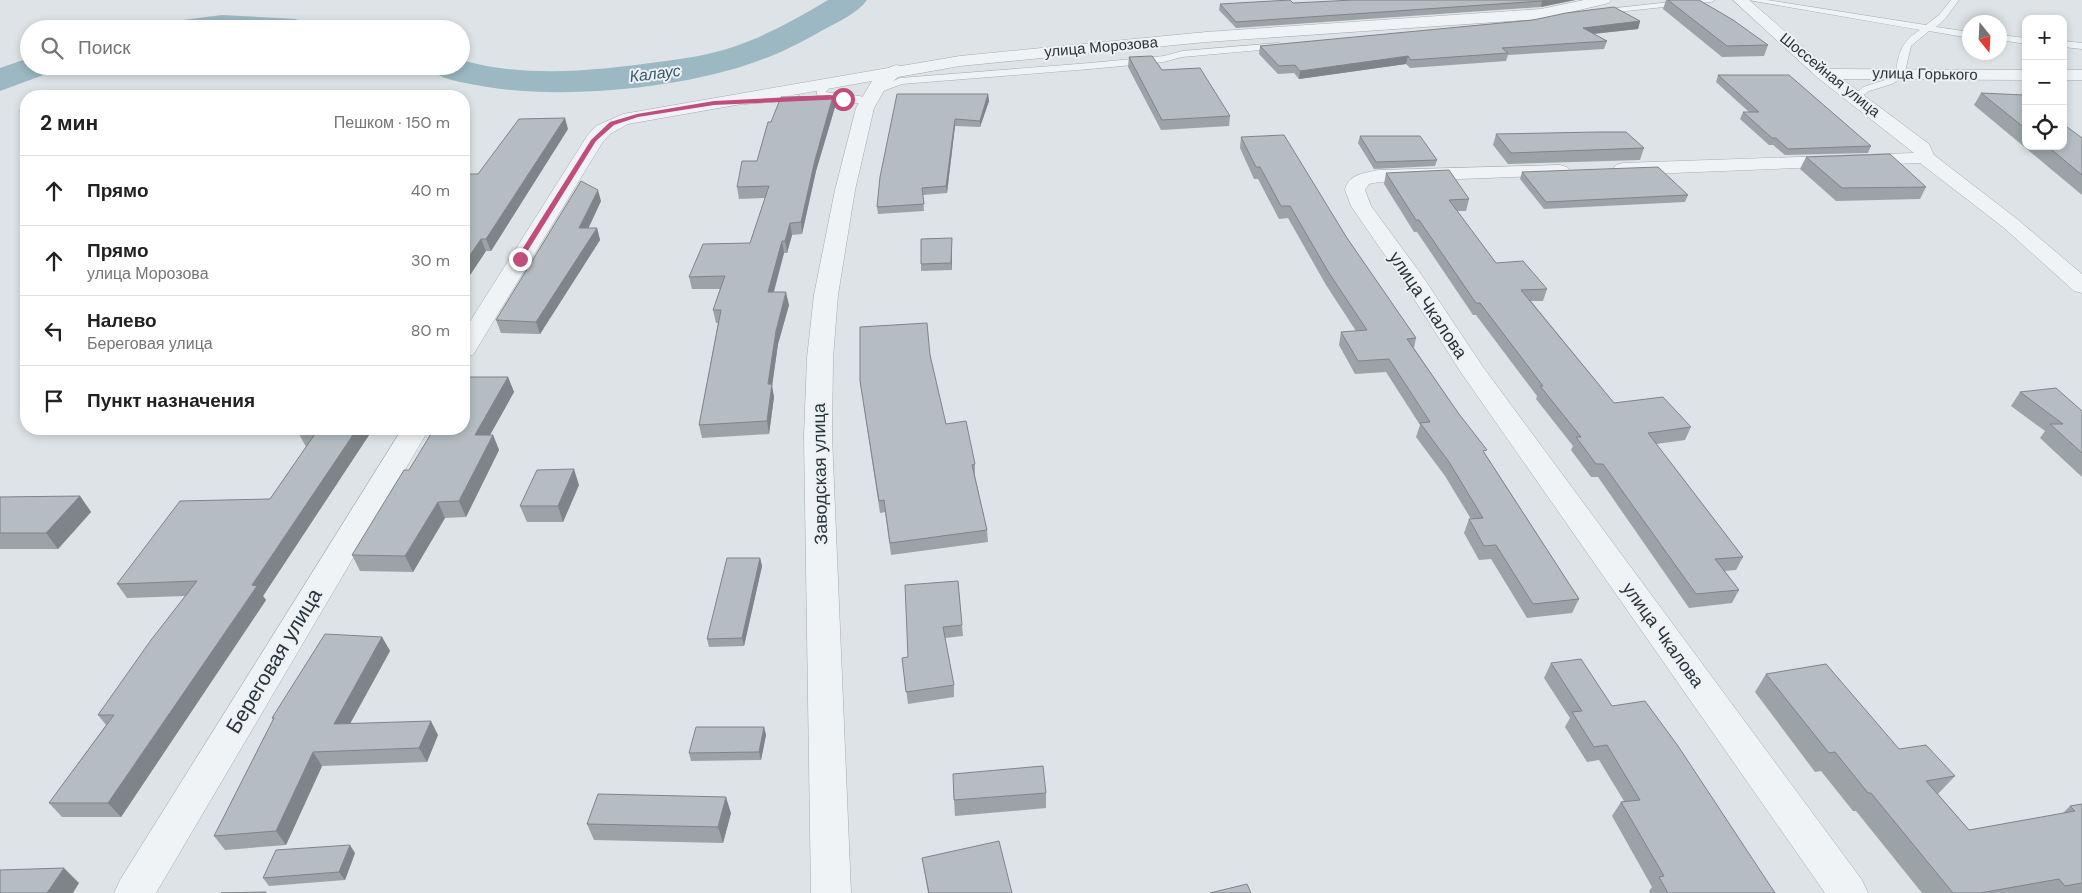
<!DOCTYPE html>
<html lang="ru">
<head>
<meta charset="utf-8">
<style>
  :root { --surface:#fff; --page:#f6f6f6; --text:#202124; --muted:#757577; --line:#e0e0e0 }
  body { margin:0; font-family:"DM Sans",sans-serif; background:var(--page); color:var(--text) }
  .controls { position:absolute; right:15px; top:15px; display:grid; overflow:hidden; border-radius:10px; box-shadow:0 2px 8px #0003 }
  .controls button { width:45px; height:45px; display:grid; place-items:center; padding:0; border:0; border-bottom:1px solid var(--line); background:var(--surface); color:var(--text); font:25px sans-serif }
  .compass { position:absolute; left:1962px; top:15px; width:45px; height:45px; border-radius:50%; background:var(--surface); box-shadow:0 2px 8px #0003; rotate:162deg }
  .stop { position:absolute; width:15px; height:15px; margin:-11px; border:4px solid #c14d7b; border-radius:50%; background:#fff }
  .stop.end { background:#c14d7b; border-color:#fff; box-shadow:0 1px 5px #0008 }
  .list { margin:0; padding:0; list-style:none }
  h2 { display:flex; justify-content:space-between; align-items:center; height:65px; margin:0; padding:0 20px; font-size:21px }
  h2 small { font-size:16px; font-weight:400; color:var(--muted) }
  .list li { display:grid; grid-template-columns:32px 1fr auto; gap:15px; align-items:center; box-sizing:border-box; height:70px; padding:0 20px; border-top:1px solid var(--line) }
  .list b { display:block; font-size:19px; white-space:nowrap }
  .list p { margin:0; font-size:16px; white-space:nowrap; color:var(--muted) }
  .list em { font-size:16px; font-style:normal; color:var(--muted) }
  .icon { flex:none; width:28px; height:28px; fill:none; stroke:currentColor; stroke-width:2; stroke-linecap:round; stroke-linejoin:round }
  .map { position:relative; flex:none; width:2082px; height:893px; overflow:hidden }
  .search { position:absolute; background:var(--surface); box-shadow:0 2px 8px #0003; left:20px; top:20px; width:450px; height:55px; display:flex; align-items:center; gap:12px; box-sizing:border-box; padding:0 18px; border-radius:28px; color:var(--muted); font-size:19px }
  .panel { position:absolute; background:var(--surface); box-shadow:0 2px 8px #0003; left:20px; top:90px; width:450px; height:345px; border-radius:20px }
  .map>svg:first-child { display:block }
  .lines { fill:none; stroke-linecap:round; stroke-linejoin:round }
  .river { fill:#9bb8c3; fill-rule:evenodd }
  .lane-casing { stroke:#a3abaf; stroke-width:1 }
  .street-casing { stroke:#a3abaf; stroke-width:1 }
  .lane { fill:#f0f3f5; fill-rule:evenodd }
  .street { fill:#f0f3f5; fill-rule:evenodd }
  .wall { fill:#9ca3a7 }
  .shaded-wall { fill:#7f8488 }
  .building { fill:#b5bdc2; stroke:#7f8488 }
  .route { fill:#c14d7b }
  .labels { text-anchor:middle; stroke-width:4; stroke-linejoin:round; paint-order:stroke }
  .far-street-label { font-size:15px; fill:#28343b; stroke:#edf1f4 }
  .far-water-label { font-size:16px; font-style:italic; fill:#365b6b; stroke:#edf1f4 }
  .street-label { font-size:18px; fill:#28343b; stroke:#edf1f4 }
  .near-street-label { font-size:21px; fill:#28343b; stroke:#edf1f4 }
</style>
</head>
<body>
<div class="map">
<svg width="2082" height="893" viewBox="0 0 2082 893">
  <rect width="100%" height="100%" fill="#dde3e6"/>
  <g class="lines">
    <g class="river">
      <path d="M 828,0 L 867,0 C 857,14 837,22 823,30 C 802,42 781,53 758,61 C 682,89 555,101 476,85 C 460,82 437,79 428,66 L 461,66 L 461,60 C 524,78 594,71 658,62 C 683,59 709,55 733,47 C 766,36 798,18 828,0 Z"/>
      <polygon points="222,15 295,19 307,22 311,29 163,29 167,22"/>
      <polygon points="29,58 29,66 54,66 49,73 0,91 0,68"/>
    </g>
    <g class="lane-casing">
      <g id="lane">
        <polygon points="1688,0 1715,0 1711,2 1598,14 1594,12 1598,10"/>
        <path d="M 1748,0 L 1767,0 L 1926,25 L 1939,15 L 1951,0 L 1959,0 L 1945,19 L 1936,27 L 1970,32 L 1970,38 L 1929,31 L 1911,46 L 1904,76 L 1892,84 L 1869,91 L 1856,101 L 1851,98 L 1863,87 L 1885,80 L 1896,73 C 1898,53 1902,41 1920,30 Z"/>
        <polygon points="2000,35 2026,38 2026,44 2000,40"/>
        <polygon points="2063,41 2082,43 2082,49 2063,47"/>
        <polygon points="1279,43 1283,46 1282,48 1182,57 1164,62 1090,69 902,84 875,94 870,91 900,78 1090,63 1164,56 1182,51"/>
        <path d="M 829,79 L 834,82 L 826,92 C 837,94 870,96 875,100 C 864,109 830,98 817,95 L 817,91 Z"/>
        <polygon points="798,95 803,98 801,100 744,104 739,101 744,98"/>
      </g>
    </g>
    <g class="street-casing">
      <g id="street">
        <polygon points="1584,0 1611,0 1609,3 1541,19 1206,42 960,66 898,77 886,87 874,108 855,190 838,295 833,358 832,436 851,893 811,893 804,436 807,358 814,295 835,190 856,108 872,81 628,124 610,134 602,143 476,350 473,355 464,357 464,331 587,136 596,126 623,114 888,68 896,65 901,66 960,56 1206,32 1541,9"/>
        <polygon points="1733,0 1749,0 1828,69 2026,70 2026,80 1842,79 1929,144 1934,155 2017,219 2082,274 2082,293 2074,291 2003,227 1920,163 1623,175 1616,173 1613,169 1616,165 1623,163 1914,153 1818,78"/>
        <rect x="2063" y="70" width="19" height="10"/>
        <path d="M 1560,165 L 1567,167 L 1570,171 L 1567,175 L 1379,182 L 1369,184 L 1365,190 L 1371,206 L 1421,274 L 1483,367 L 1862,880 L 1868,893 L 1825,893 L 1460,371 L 1402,280 L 1351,206 L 1345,190 C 1348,174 1365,173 1379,170 Z"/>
        <polygon points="402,429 429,429 156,893 114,893 120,880"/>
      </g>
    </g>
    <use href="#lane" class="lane"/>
    <use href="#street" class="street"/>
  </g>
  <g class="wall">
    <polygon points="1575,0 1541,7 1236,28 1219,10 1220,4"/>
    <polygon points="1666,0 1699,0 1768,45 1764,56 1722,57 1663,9"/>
    <polygon points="1640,21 1638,29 1594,34 1607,41 1604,49 1508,55 1506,61 1410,68 1406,64 1299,79 1294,73 1278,74 1259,54 1260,46"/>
    <polygon points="1129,57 1230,116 1229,126 1161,130 1128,67"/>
    <polygon points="1718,75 1871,146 1868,153 1785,155 1773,145 1769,145 1740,119 1743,112 1749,112 1716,82"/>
    <polygon points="1981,93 2026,96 2026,146 2063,146 2082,138 2082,195 1974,105"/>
    <polygon points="897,94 988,94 989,101 980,127 955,126 947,193 923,195 924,211 878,214 877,207"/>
    <polygon points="835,107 816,171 802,234 792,235 787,253 784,253 774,292 789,305 778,344 772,386 774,397 769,434 702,438 699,425 718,323 716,323 713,310 720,289 692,289 689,277 750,243 765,198 739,199 737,187 757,161 771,122"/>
    <polygon points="568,129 491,251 486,251 464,284 478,174"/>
    <polygon points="1496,134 1644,148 1640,160 1508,164 1493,145"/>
    <polygon points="1360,136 1437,160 1435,166 1374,169 1358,143"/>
    <polygon points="1241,137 1347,238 1416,338 1414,348 1486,455 1579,599 1572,613 1527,618 1491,559 1479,560 1464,533 1469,519 1471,519 1445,476 1416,437 1420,425 1386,372 1355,374 1339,345 1341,332 1356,331 1326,285 1288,218 1279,219 1258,179 1254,179 1240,148"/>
    <polygon points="1806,157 1926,187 1920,199 1836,201 1800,169"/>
    <polygon points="1522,172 1688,195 1685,202 1544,209 1520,179"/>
    <polygon points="1386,173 1469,199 1466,211 1457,211 1496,263 1547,289 1543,301 1531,301 1614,403 1691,427 1685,440 1656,444 1743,557 1736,570 1725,571 1739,590 1732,603 1689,608 1598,477 1591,477 1571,450 1573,446 1536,399 1537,396 1476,315 1473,315 1417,232 1414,232 1384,184"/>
    <polygon points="601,201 588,228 597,228 600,240 540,334 501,333 496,320"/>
    <polygon points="952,238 952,270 921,271 921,264"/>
    <polygon points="508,377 514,392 490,435 493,435 499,450 466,517 445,518 413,572 360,571 352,555 409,470"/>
    <polygon points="860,381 946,424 975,464 975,476 987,530 988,542 891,555 885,512 880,513"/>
    <polygon points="2020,392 2082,411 2082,477 2040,438 2045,431 2011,406"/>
    <polygon points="373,429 263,596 266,600 121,817 62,817 49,803 106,725 98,715 185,596 127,598 117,584 270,499 306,447 299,434"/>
    <polygon points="579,485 563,522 527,522 520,506"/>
    <polygon points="80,496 91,512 58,549 0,549 0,497"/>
    <polygon points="760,558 762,566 744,646 709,647 707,639"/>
    <polygon points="958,581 963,636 945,638 954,685 954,697 908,704 902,658 908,657"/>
    <polygon points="382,637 390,651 350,724 438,735 427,762 322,766 286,845 225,850 214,836 273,720 272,718"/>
    <polygon points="1551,663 1612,706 1775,893 1650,893 1649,891 1652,887 1612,816 1621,802 1624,801 1599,760 1587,762 1565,727 1570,718 1544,678"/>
    <polygon points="1766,674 1899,749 1955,776 1938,794 1969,830 2062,814 2070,806 2082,804 2082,893 1922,893 1856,811 1853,811 1821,771 1815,772 1755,692"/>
    <polygon points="764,727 766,735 761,760 691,761 689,753"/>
    <polygon points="1046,793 1046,808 955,816 954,800"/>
    <polygon points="731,813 723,843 594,840 587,824"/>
    <polygon points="355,853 345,880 269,886 263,878"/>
    <polygon points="922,858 1012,893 928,893"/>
  </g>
  <g class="shaded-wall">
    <polygon points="1549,0 1575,0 1541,7 1542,1"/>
    <polygon points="1640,21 1638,29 1581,35 1583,28"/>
    <polygon points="1408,56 1406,64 1299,79 1300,71"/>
    <polygon points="988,94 989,101 980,127 980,121"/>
    <polygon points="833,96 835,107 816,171 802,234 801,222 815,160"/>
    <polygon points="565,118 568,129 491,251 486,239"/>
    <polygon points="955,119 955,126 947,193 946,186"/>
    <polygon points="598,190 601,201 583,240 579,228"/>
    <polygon points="790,223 792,235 787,253 785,241"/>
    <polygon points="597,228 600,240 540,334 536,322"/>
    <polygon points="952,238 952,270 951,263"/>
    <polygon points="481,239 486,251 464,284 464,264"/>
    <polygon points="782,241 784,253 770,305 768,292"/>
    <polygon points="786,292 789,305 778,344 772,386 774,397 769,434 767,421 768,384 776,331"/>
    <polygon points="508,377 514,392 481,451 475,435"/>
    <polygon points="357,429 373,429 263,596 266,600 121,817 108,803 252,585"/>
    <polygon points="493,435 499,450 466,517 459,501"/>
    <polygon points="574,469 579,485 563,522 558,506"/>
    <polygon points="80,496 91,512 58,549 46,533"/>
    <polygon points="438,502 445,518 413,572 405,556"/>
    <polygon points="760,558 762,566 744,646 742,638"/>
    <polygon points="382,637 390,651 342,738 334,724"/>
    <polygon points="431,721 438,735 427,762 419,748"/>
    <polygon points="764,727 766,735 761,760 759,752"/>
    <polygon points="313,752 322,766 286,845 276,831"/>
    <polygon points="726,797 731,813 723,843 718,827"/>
    <polygon points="350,845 355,853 345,880 339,872"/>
    <polygon points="64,868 79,883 73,893 47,893"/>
  </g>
  <g class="building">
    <polygon points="1290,0 1293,3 1354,0 1549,0 1542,1 1236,22 1220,4"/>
    <polygon points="1668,0 1699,0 1733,20 1768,45 1727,46"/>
    <polygon points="1614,7 1640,21 1583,28 1607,41 1502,48 1508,53 1411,60 1408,56 1300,71 1295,65 1279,66 1260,46 1533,20 1566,13"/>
    <polygon points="1152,56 1162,70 1200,68 1230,116 1162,120 1129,57"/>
    <polygon points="1718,75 1789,75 1871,146 1788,149 1776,138 1772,138 1743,112 1759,112"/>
    <polygon points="1981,93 2024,95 2026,96 2026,129"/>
    <polygon points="897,94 988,94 980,121 955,119 946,186 922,188 924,204 877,207 880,177"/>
    <polygon points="833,96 815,160 801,222 790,223 785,241 782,241 768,292 786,292 776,331 768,384 772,384 767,421 699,425 721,310 713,310 725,276 689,277 703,244 750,243 769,186 737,187 742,161 757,161 768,122 771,122 781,97"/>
    <polygon points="565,118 486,239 481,239 464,264 464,174 478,174 519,119"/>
    <polygon points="2063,124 2082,138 2082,175 2047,146 2063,146"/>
    <polygon points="1598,132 1626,132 1644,148 1511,153 1496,134"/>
    <polygon points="1284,135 1347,238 1416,338 1407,339 1459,414 1487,450 1483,451 1579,599 1533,604 1496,545 1484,546 1469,519 1483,518 1449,462 1420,423 1430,422 1389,359 1358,361 1341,332 1367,330 1329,273 1290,206 1281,206 1260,167 1256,167 1241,137"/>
    <polygon points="1360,136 1420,136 1437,160 1376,162"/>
    <polygon points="1890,154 1926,187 1842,188 1806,157"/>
    <polygon points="1658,167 1688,195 1546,202 1522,172"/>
    <polygon points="1449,170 1469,199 1449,200 1496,263 1523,261 1547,289 1521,290 1614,403 1663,397 1691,427 1648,433 1743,557 1715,559 1739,590 1696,594 1603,464 1596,464 1576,437 1581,437 1540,386 1543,386 1480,303 1476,303 1419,220 1416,220 1386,173"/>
    <polygon points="581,181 598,190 579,228 597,228 536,322 496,320"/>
    <polygon points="952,238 951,263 921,264 921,239"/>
    <polygon points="927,323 930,355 946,424 966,421 975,464 972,465 987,530 890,543 884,500 879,501 860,381 860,327"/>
    <polygon points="464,377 508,377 475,435 493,435 459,501 438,502 405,556 352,555 404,470 409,470 434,429 464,429"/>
    <polygon points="2056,388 2082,411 2082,453 2050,424 2063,424 2020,392"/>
    <polygon points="302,429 357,429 252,585 257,586 108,803 49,803 114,715 98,715 151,640 197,581 117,584 180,501 270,499 315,434 299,434"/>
    <polygon points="574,469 558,506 520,506 537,470"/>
    <polygon points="80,496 46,533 0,533 0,497"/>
    <polygon points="727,558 760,558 742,638 707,639"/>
    <polygon points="958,581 962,625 943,627 954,685 906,692 902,658 908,657 905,585"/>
    <polygon points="325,634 382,637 334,724 431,721 419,748 313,752 276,831 214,836 274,718 272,718"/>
    <polygon points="1581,659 1612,706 1645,701 1678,746 1775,893 1668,893 1659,877 1664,876 1621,802 1640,800 1607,745 1594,747 1572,712 1582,711 1551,663"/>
    <polygon points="1826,664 1899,749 1926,745 1955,776 1926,781 1969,830 2075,811 2070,806 2082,804 2082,883 2065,886 2059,879 1980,893 1953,893 1871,793 1868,793 1835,752 1829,753 1766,674"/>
    <polygon points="696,727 764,727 759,752 689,753"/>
    <polygon points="1043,766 1046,793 954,800 953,774"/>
    <polygon points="598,794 726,797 718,827 587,824"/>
    <polygon points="999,841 1012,893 929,893 922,858"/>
    <polygon points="350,845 339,872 263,878 276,850"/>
    <polygon points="64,868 47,893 0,893 0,870"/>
    <polygon points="1247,884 1251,893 1210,893"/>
    <polygon points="266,892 266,893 221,893"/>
  </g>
  <polygon class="route" points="830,95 846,99 714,105 638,117 614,125 596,141 522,260 516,259 591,140 610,122 637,114 714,101"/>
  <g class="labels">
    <g class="far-street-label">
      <text transform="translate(1101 47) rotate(-5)" y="5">улица Морозова</text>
      <text transform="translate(1925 74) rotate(1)" y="5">улица Горького</text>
      <text transform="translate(1830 75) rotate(39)" y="5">Шоссейная улица</text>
    </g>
    <g class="far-water-label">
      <text transform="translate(655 73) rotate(-7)" y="6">Калаус</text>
    </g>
    <g class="street-label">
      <text transform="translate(1428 305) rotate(56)" y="6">улица Чкалова</text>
      <text transform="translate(820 474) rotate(-91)" y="6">Заводская улица</text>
      <text transform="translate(1663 635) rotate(54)" y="6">улица Чкалова</text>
    </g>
    <g class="near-street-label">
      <text transform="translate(274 661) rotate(-59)" y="7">Береговая улица</text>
    </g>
  </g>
</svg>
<div class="controls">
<button>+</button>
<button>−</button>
<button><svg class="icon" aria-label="locate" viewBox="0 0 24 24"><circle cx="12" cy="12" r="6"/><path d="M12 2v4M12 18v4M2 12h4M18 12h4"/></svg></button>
</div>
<svg class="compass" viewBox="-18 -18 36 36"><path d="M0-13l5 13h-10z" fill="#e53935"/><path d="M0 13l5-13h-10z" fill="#757577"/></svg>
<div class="stop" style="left:843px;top:99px"></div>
<div class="stop end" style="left:520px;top:259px"></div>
<div class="search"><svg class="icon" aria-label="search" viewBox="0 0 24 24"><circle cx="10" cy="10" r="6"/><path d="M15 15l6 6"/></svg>Поиск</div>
<section class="panel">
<h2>2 мин<small>Пешком · 150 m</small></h2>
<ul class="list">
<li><svg class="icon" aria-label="ahead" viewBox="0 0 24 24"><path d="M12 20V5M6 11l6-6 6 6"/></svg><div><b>Прямо</b></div><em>40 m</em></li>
<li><svg class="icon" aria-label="ahead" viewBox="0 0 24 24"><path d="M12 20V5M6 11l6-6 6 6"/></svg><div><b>Прямо</b><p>улица Морозова</p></div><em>30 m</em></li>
<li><svg class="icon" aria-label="left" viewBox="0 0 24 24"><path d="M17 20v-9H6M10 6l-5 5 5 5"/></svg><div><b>Налево</b><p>Береговая улица</p></div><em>80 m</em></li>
<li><svg class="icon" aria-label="arrive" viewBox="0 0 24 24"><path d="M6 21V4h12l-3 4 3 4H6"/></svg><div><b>Пункт назначения</b></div></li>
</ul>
</section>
</div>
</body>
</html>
